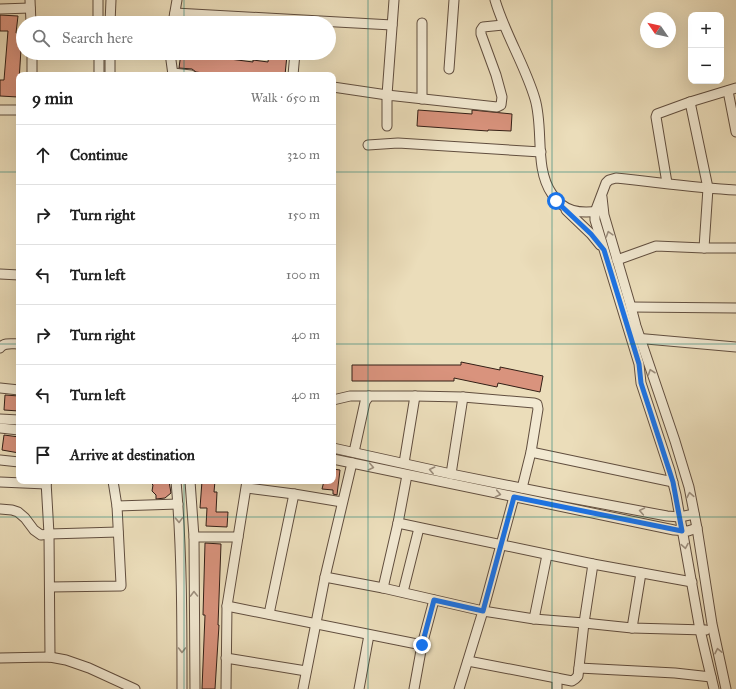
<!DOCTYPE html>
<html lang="en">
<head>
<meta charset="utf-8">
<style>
  :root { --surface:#fff; --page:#f2f2f2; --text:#222; --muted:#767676; --line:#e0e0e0 }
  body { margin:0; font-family:"IM FELL Great Primer",serif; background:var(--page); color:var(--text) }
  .controls { position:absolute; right:12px; top:12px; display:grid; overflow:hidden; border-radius:8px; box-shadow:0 4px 16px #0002 }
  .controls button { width:36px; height:36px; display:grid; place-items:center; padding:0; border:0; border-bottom:1px solid var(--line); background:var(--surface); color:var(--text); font:20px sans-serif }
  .compass { position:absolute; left:640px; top:12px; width:36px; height:36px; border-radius:50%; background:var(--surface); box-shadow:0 4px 16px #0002; rotate:304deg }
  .stop { position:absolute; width:12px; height:12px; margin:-9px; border:3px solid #1a73e8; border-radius:50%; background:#fff }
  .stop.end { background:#1a73e8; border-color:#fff; box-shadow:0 1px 4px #0008 }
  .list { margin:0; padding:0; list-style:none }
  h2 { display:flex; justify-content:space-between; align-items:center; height:52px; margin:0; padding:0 16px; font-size:17px }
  h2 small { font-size:13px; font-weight:400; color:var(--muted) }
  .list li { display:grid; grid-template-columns:26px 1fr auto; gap:12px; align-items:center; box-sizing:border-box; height:60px; padding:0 16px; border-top:1px solid var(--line) }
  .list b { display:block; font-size:15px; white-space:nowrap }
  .list em { font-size:13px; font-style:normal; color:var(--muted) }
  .icon { flex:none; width:22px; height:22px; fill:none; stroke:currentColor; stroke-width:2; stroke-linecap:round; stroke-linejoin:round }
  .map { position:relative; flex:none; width:736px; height:689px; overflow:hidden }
  .search { position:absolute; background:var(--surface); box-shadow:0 4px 16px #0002; left:16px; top:16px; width:320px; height:44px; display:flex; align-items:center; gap:10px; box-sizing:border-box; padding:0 14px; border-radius:22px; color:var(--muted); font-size:15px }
  .panel { position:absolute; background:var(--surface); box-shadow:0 4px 16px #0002; left:16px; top:72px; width:320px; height:412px; border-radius:8px }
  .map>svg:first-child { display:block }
  .building { fill:#d9937d; stroke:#331f16 }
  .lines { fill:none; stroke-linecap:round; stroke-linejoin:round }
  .minor-casing { stroke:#614e3f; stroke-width:11 }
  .minor { stroke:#f2e9d2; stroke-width:9 }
  .oneway { stroke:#9c8e7d }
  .route { stroke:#1a73e8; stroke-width:5 }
  .grid { fill:none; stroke:#0f766e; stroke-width:1; stroke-opacity:0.55 }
</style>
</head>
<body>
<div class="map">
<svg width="736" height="689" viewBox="0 0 736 689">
  <rect width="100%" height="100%" fill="#ebddba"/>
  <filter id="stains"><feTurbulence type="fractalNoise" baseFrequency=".005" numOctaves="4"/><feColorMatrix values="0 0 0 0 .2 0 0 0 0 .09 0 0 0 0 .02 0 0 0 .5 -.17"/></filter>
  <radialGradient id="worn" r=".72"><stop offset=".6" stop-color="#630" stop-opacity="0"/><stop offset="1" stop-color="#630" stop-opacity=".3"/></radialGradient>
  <g class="building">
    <polygon points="0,15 18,16 16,33 20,33 19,48 21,49 18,97 0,96 0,80 4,80 8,31 0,31"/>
    <polygon points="181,53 198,53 198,55 253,62 253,60 268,62 269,53 287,55 285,75 232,75 219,73 218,75 196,72 192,69 179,68"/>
    <polygon points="418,110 472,114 472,110 512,114 511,131 488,130 488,131 417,126"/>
    <polygon points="461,362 500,370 500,367 543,376 540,392 498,383 497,387 454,378 454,381 352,381 352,365 461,365"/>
    <polygon points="5,395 19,396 19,411 4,410"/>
    <polygon points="4,435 19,437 19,453 2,450"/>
    <polygon points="333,469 340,470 337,495 333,494 333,490 322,489 324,481 333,481"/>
    <polygon points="149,481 169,481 171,493 165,498 156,499 156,495 152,491 153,485"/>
    <polygon points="202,481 215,481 214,492 217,492 216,512 228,512 227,527 206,526 207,508 200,508"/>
    <polygon points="205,543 221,544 218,625 219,625 215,689 202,689 205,615 203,615"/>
  </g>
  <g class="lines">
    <g class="minor-casing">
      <g id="minor">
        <polyline points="30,0 31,23"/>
        <path d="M 495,0 C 505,34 525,65 535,99 C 544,129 534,168 552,194 C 564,212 579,214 600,211"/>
        <polyline points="0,9 30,8"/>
        <polyline points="175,13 392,25"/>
        <polyline points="98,23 98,0"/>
        <polyline points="110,23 111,0"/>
        <polyline points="173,23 177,0"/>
        <polyline points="422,23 422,99"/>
        <polyline points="32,53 32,75"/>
        <polyline points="99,53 99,75"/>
        <polyline points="110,53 110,75"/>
        <polyline points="170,53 173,75"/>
        <polyline points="449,69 454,0"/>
        <polyline points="173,73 191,75"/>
        <polyline points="293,75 295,53"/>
        <polyline points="333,87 387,95 394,0"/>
        <polyline points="728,91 736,132"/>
        <polyline points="690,102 708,188 704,248"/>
        <polyline points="0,110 19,110"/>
        <polyline points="387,126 387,95 497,107 501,105 502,97 496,75 481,34 481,30 483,27 503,25"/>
        <polyline points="368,145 398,143 541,152"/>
        <polyline points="667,183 656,117 657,114 690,102 736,88"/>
        <polyline points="602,197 604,215 631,307 636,326 675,441 689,487 697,528 712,624 726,689"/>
        <polyline points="566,210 591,234 600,245"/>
        <polyline points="617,260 656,246 704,248 736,248"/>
        <polyline points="0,274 19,275"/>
        <polyline points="631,307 736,308"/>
        <polyline points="635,338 736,347"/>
        <path d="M 0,348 C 4,342 12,344 19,344"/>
        <polyline points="0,388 19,390"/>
        <polyline points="333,400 350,396 415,396 463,397 534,403 537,404 538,409 531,452 522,488"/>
        <polyline points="0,419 19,420"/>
        <polyline points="0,428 19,430"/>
        <polyline points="333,448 451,474 566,497 667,516 680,517 694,514"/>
        <polyline points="354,452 365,402 369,396"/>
        <polyline points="531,452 673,482"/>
        <polyline points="333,459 674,530 688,531 697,528"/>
        <polyline points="0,460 19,462"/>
        <polyline points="404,463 415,396"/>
        <polyline points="451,474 463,397"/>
        <polyline points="46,481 49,534 50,657"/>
        <path d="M 176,481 C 182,550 182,620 182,689"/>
        <polyline points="190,481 194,537 195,689"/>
        <polyline points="0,482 46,484"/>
        <polyline points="247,488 294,494 342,502"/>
        <polyline points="117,506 178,504"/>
        <polyline points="0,509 12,510 18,512 25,518 34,530 41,535 49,534 118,532"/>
        <polyline points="398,523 593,564 692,582"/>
        <polyline points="194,537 238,537"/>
        <polyline points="325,577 383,588 483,611 534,619 584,623 632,628 706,630"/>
        <polyline points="50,587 121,586 121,584 117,506 113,481"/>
        <polyline points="383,588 398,523 407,475"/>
        <polyline points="403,592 419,528"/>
        <polyline points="227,606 422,645"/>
        <polyline points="269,614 294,494"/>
        <polyline points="534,619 547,555"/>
        <polyline points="632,628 641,573"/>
        <polyline points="0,658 50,657 66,660 89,668 135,689"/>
        <polyline points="226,658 306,671"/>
        <polyline points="468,661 572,681 575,679 578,676 584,623 593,564"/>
        <polyline points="579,668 675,673 711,677"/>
        <polyline points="226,689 227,606 247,481"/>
        <polyline points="303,689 325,577 352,463"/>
        <polyline points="359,689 369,635"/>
        <polyline points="414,689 422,645 434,600"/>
        <polyline points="459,689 483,611 514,497"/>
        <polyline points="557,689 557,678"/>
        <path d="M 714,689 L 700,630 L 676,495 L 670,471 L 641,383 L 639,364 L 595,220 L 595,212 L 606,183 L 609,180 L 616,178 C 656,182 696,188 736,190"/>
      </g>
    </g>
    <use href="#minor" class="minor"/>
  </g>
  <defs><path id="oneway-chevron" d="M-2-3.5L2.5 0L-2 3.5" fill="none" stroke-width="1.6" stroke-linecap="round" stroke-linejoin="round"/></defs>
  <g class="oneway">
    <use href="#oneway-chevron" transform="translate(609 234) rotate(-107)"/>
    <use href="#oneway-chevron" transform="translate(651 372) rotate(-109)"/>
    <use href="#oneway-chevron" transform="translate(371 467) rotate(12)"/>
    <use href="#oneway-chevron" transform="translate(432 470) rotate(-167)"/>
    <use href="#oneway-chevron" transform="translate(498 494) rotate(12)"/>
    <use href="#oneway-chevron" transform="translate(690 495) rotate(-101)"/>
    <use href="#oneway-chevron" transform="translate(642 511) rotate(-169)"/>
    <use href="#oneway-chevron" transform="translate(179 520) rotate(88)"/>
    <use href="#oneway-chevron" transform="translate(685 546) rotate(80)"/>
    <use href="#oneway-chevron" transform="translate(194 594) rotate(-91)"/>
    <use href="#oneway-chevron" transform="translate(182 650) rotate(90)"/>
    <use href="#oneway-chevron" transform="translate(718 651) rotate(-102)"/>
  </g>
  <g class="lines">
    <polyline class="route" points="422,645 434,600 483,611 514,497 682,531 673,482 641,383 639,364 604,250 591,234 556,201"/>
  </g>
  <path class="grid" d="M 184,0 L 184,23M 368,0 L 368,689M 552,0 L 552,689M 184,53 L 184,75M 0,172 L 19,172M 333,172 L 736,172M 0,344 L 19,344M 333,344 L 736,344M 184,481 L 184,689M 0,517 L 736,517"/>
  <rect width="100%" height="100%" filter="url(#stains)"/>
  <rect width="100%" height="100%" fill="url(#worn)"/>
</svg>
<div class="controls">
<button>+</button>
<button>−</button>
</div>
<svg class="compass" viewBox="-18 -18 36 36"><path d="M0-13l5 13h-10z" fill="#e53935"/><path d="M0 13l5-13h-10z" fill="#767676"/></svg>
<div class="stop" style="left:556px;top:201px"></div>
<div class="stop end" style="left:422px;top:645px"></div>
<div class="search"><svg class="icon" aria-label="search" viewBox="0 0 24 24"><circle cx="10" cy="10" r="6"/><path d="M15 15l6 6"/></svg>Search here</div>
<section class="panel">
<h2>9 min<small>Walk · 650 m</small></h2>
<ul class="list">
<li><svg class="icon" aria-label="ahead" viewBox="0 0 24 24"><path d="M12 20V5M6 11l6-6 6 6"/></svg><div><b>Continue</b></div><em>320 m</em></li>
<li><svg class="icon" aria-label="right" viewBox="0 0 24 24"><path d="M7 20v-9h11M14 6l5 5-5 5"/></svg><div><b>Turn right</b></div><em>150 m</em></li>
<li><svg class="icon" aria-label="left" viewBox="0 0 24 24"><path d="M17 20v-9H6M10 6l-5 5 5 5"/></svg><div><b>Turn left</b></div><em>100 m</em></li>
<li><svg class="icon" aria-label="right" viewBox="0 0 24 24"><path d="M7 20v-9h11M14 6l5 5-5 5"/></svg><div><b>Turn right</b></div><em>40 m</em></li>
<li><svg class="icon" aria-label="left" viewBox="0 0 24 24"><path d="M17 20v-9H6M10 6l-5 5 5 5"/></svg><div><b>Turn left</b></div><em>40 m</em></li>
<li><svg class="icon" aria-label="arrive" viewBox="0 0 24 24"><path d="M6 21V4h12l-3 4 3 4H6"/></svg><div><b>Arrive at destination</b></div></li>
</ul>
</section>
</div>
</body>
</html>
